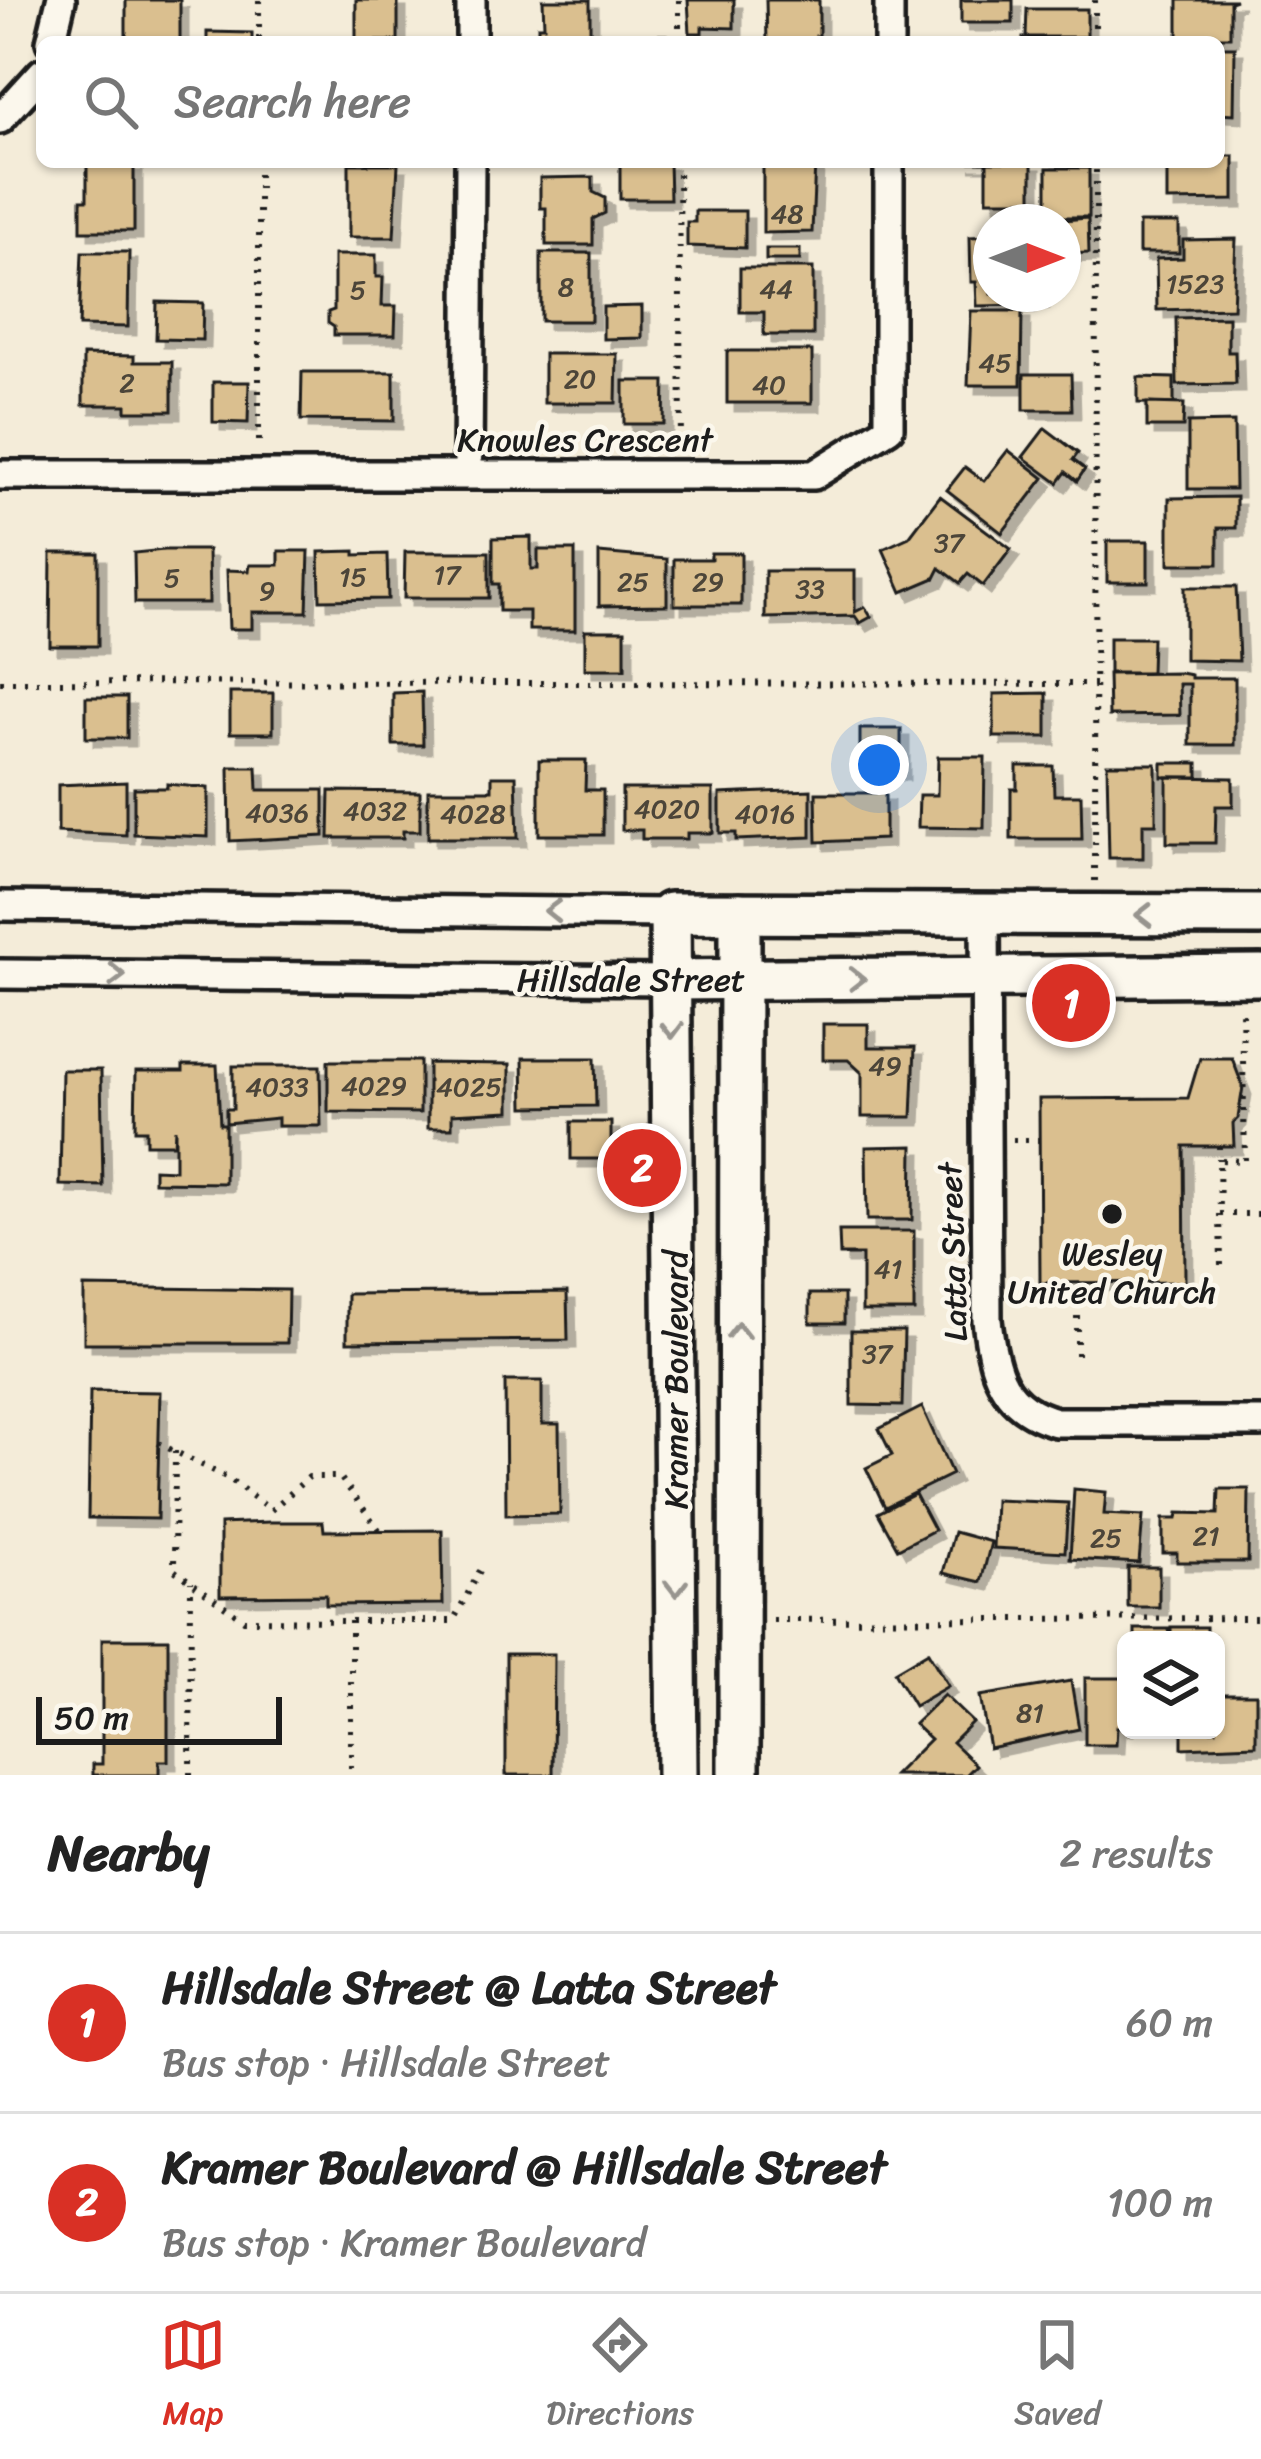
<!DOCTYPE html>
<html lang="en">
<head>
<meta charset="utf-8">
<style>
  :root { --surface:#fff; --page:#f6f6f6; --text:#222; --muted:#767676; --line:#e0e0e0; --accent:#d93025 }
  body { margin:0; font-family:Sriracha,sans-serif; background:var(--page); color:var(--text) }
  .controls { position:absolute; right:36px; bottom:36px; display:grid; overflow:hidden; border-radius:18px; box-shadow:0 3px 9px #0004 }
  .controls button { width:108px; height:108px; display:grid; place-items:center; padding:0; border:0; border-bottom:3px solid var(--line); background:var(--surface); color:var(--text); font:60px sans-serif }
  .compass { position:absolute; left:973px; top:204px; width:108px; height:108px; border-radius:50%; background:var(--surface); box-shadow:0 3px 9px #0004; rotate:90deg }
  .scale { position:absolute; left:36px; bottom:30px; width:246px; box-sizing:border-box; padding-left:12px; border:6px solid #1c1c1c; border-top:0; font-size:33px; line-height:42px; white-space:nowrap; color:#1c1c1c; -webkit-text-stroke:9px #fbf7ec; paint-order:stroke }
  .you { position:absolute; left:879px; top:765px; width:42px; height:42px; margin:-30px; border:9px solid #fff; border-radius:50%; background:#1a73e8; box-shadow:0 0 0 18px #1a73e833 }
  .badge { display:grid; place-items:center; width:78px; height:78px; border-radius:50%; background:var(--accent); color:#fff; font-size:39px; font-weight:700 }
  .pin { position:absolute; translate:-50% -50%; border:6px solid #fff; box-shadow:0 3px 12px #0006 }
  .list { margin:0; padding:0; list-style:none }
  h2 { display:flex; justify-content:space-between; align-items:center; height:156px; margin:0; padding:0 48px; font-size:51px }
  h2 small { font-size:39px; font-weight:400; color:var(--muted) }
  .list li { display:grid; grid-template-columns:78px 1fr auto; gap:36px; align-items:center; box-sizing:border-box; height:180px; padding:0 48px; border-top:3px solid var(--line) }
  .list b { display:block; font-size:45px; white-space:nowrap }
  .list p { margin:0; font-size:39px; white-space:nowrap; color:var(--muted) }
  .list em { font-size:39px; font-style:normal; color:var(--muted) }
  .icon { flex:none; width:66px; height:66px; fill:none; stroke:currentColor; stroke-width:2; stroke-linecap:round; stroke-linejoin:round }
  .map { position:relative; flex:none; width:1261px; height:1775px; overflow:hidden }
  .search { position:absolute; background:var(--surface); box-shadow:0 3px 9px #0004; left:36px; right:36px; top:36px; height:132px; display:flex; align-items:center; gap:30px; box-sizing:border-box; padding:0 42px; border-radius:18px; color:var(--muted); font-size:45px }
  .sheet { height:516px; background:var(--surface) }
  nav { display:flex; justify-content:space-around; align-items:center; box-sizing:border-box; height:168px; border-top:3px solid var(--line); background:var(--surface); font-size:33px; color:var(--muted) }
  nav a { display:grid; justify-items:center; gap:6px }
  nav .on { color:var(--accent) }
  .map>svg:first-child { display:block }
  .building { fill:#dabf8f; stroke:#1c1c1c; stroke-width:3; filter:url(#shadow) }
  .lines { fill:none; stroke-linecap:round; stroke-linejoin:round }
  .street-casing { stroke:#1c1c1c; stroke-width:36 }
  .secondary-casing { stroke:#1c1c1c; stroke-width:48 }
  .path { stroke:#1c1c1c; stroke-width:6; stroke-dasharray:3 9; stroke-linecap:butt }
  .street { stroke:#fbf7ec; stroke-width:27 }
  .secondary { stroke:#fbf7ec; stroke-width:39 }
  .oneway { stroke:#97948e }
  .poi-dot { fill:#1c1c1c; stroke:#fbf7ec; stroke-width:4.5 }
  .labels { text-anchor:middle; stroke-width:9; stroke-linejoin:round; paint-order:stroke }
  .number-label { font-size:27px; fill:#4c4539 }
  .street-label { font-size:33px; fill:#1c1c1c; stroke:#fbf7ec }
  .poi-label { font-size:33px; fill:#1c1c1c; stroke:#fbf7ec }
</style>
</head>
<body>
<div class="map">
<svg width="1261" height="1775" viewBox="0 0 1261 1775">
  <defs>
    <filter id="shadow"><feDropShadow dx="8" dy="8" stdDeviation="0" flood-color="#0004"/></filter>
  </defs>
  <rect width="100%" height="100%" fill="#f4ecd9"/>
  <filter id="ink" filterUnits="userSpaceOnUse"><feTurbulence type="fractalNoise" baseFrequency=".00833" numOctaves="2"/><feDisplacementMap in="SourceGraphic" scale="24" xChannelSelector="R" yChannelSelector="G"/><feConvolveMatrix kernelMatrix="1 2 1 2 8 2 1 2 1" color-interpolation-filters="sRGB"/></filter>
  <g filter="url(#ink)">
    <g class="building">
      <rect x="126" y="0" width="54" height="42"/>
      <rect x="356" y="0" width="42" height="41"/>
      <polygon points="543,0 590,0 590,42 538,42 538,26 544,26"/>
      <polygon points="688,0 734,0 734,28 702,27 702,33 690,33"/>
      <polygon points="766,0 819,0 819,36 816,36 816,42 767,42"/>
      <rect x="961" y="0" width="52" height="23"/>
      <polygon points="1178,0 1236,0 1230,2 1230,37 1178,37"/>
      <polygon points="1027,9 1087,9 1087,37 1026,37"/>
      <polygon points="207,32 252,33 252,42 207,42"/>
      <rect x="623" y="35" width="43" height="7"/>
      <rect x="1023" y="38" width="38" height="4"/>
      <polygon points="1219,47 1235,47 1234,114 1219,113"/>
      <polygon points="1219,156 1234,156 1234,200 1167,201 1167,162 1219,162"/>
      <polygon points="620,162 669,162 670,199 620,199"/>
      <polygon points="763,162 815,162 812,232 763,233"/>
      <polygon points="962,162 1032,162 1032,200 987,200 987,162"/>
      <polygon points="87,164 134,164 134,231 81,231 81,200 87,200"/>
      <polygon points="349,164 398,164 394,237 349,237"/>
      <rect x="1047" y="168" width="42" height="49"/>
      <polygon points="593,177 593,192 605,198 605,213 593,219 593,245 546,245 546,208 540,208 540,178"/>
      <polygon points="695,211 745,211 745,248 687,246 687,222 695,222"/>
      <polygon points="1088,218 1089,253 1063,254 1063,222 1039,222"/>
      <rect x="1139" y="223" width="40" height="30"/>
      <polygon points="991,236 991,294 1041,294 1041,301 1027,301 1027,305 977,306 976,282 971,282 970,237"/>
      <polygon points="1236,239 1233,308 1157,310 1156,259 1183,258 1183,240"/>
      <rect x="766" y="249" width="34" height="11"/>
      <polygon points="82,252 129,252 128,327 79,326"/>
      <rect x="541" y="253" width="50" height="68"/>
      <polygon points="334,255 376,255 376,277 383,277 382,306 396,306 395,335 334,335 334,327 328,323 328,312 334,310"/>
      <polygon points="740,268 813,268 813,335 764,335 764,312 740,312"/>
      <polygon points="157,302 203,303 202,340 156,339"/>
      <polygon points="642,306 642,338 603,339 603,307"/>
      <polygon points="971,311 1022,311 1021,385 968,385"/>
      <polygon points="1228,317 1228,352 1235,352 1236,384 1177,385 1176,318"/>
      <rect x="727" y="351" width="85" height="52"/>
      <polygon points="544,354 617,354 616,403 544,403"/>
      <polygon points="83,355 134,356 134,362 172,362 172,411 126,411 126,405 83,405"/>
      <polygon points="302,372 394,372 394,421 301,420"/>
      <polygon points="1024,374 1071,374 1072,410 1024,410"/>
      <polygon points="1138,377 1174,378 1174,404 1138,403"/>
      <polygon points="624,381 665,381 664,424 624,424"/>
      <polygon points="213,382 249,382 248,423 213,422"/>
      <polygon points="1147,403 1184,404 1183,427 1147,427"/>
      <polygon points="1234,422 1235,489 1188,489 1188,423"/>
      <polygon points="1045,428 1078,453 1073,460 1085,469 1077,481 1066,472 1058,483 1023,457"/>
      <polygon points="1008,450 1044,478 1002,533 947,490 965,467 984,481"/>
      <polygon points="940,496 1011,549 983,586 968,574 960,583 940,568 935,578 902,592 883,549 909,537"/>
      <polygon points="1236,497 1236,528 1218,528 1218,564 1169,564 1169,498"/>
      <polygon points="531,537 531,569 538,569 538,550 575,550 575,630 529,630 529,611 499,611 499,584 493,584 493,538"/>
      <rect x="1107" y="541" width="41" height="41"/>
      <polygon points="164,550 208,550 209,603 135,603 134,553"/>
      <polygon points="279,551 309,551 307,612 252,612 252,629 229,629 227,570 249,571 250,565 279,565"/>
      <polygon points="355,551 355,555 387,554 388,599 320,600 319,552"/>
      <polygon points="405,552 489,552 489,598 404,598"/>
      <polygon points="51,553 98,553 98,646 50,646"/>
      <polygon points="599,553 667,559 667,605 599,606"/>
      <polygon points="711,553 741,553 741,605 674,605 674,559 711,559"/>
      <polygon points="765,571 855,571 855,612 865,607 871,617 860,623 855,616 765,618"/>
      <polygon points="1185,587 1236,587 1239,661 1185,660"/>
      <rect x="585" y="630" width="40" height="39"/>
      <polygon points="1109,638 1152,638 1151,673 1109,673"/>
      <polygon points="1180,673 1191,675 1191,678 1235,678 1235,745 1190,745 1190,684 1179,684 1180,715 1109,716 1108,674"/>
      <polygon points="422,692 423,745 393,745 393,693"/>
      <rect x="230" y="693" width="43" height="40"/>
      <polygon points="1047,693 1047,737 994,737 994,694"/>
      <rect x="86" y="697" width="41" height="41"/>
      <rect x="860" y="729" width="41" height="43"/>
      <polygon points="938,757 985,757 984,828 918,827 919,795 937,795"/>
      <polygon points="539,760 586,760 585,790 603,790 603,835 539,835"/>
      <rect x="1162" y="763" width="36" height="14"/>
      <polygon points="1107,764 1156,764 1156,824 1143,824 1143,858 1109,858"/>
      <polygon points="1017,766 1053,766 1054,795 1081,795 1082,839 1011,839 1011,789 1017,789"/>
      <polygon points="229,767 257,767 258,790 324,790 324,836 230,841"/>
      <polygon points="492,776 516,776 518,838 428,838 428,790 492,790"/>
      <polygon points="1167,777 1233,778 1233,806 1216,806 1215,843 1167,843"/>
      <polygon points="126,782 126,835 58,832 58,785"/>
      <polygon points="167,784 208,788 208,837 134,834 134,788 167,788"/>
      <polygon points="622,789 713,789 713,833 687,833 687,839 642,839 642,830 622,830"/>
      <polygon points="811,790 811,837 736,840 736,833 720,833 720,794"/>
      <polygon points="330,791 420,792 420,831 403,831 403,838 329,838"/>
      <polygon points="816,793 885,793 885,839 817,842"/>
      <polygon points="823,1024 868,1024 868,1047 915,1047 912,1117 862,1117 862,1073 848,1060 823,1060"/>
      <polygon points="523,1058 595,1058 596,1106 524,1107"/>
      <polygon points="1200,1058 1232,1058 1243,1087 1238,1118 1233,1123 1234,1146 1184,1146 1185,1282 1040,1283 1039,1099 1188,1098"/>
      <polygon points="328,1061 420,1061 420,1113 328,1112"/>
      <polygon points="428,1063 510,1064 510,1111 452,1114 452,1128 428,1128"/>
      <polygon points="183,1065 217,1065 220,1124 225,1124 225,1183 154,1182 154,1169 175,1170 175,1129 174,1144 146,1144 146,1130 135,1130 136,1071 183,1071"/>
      <polygon points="233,1066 320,1066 321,1126 278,1126 278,1118 226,1123 226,1109 233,1109"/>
      <polygon points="62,1070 101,1070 103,1186 60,1185"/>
      <rect x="571" y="1122" width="40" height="37"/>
      <polygon points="913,1146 912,1220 867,1220 866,1147"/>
      <polygon points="839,1231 914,1231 914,1311 862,1311 862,1255 840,1255"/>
      <polygon points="84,1287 288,1290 287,1343 84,1343"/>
      <polygon points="567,1292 568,1340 347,1342 347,1294"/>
      <rect x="810" y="1294" width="34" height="29"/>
      <polygon points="851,1331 904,1331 902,1406 851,1405"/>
      <polygon points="505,1381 542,1381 542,1424 559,1424 560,1514 506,1515"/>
      <polygon points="90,1391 160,1392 157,1519 88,1518"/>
      <polygon points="922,1407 952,1474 885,1507 866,1468 892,1455 879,1429"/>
      <polygon points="1074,1489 1106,1492 1104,1514 1143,1516 1139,1563 1070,1559"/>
      <polygon points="1219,1489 1249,1489 1248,1562 1177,1562 1177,1553 1163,1553 1163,1519 1177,1519 1178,1513 1218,1514"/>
      <polygon points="915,1494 934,1530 898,1549 878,1513"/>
      <polygon points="995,1500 1068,1503 1065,1552 993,1548"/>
      <polygon points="270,1522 323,1522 324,1531 442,1530 443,1604 326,1605 326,1595 220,1596 220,1524"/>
      <polygon points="954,1532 991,1542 981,1582 943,1573"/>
      <rect x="1128" y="1567" width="31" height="40"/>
      <rect x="1171" y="1627" width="35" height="13"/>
      <rect x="1135" y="1629" width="34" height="11"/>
      <polygon points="102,1639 168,1639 168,1761 159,1761 159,1775 93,1775 93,1764 102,1764"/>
      <polygon points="928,1652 948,1686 914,1706 894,1672"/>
      <polygon points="506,1654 554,1654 553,1775 506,1775"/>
      <polygon points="1085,1678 1126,1678 1126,1727 1117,1727 1116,1745 1085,1745"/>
      <polygon points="1071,1681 1079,1729 989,1748 980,1696"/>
      <polygon points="1216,1694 1256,1694 1256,1745 1182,1748 1182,1730 1216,1730"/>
      <polygon points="944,1695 972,1722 952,1742 976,1765 966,1775 894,1775 930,1739 914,1724"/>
    </g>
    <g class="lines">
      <g class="street-casing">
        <g id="street">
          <polyline points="889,0 889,42"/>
          <polyline points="51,42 61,0"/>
          <polyline points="471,42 471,0"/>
          <polyline points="0,119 42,73"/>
          <polyline points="468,474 470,162"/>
          <polyline points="0,475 814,475 889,428 889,162"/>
          <polyline points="0,906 670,913"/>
          <path d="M 985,914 L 987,1320 C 993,1370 1002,1408 1056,1422 L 1261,1422"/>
          <polyline points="0,974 671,980"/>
        </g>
      </g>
      <g class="secondary-casing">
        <g id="secondary">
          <polyline points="671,980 1261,975"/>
          <polyline points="677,1775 670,913 1261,915"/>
          <polyline points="739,1775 740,913"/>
        </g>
      </g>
      <g class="path">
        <polyline points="259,0 259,42"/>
        <polyline points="679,0 679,42"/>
        <polyline points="1095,0 1095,42"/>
        <polyline points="259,162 259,446"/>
        <polyline points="679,162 681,446"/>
        <polyline points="0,682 1097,684"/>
        <polyline points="1095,881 1096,162"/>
        <polyline points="1013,1140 1039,1140"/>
        <polyline points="1219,1146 1219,1160"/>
        <polyline points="1220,1214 1261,1214"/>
        <polyline points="1221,1265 1219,1160 1245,1161 1242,1009"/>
        <polyline points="1077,1355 1077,1283"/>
        <polyline points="158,1443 228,1478 271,1510 309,1477 340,1477 380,1531"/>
        <polyline points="175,1451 174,1570 244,1620 351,1621 351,1775"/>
        <polyline points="773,1620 1261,1618"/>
        <polyline points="351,1621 453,1621 482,1567"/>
        <polyline points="190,1775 191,1582"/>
      </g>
      <use href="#street" class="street"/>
      <use href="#secondary" class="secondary"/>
    </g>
    <defs><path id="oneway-chevron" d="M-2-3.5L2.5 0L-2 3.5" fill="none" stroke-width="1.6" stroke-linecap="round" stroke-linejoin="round" transform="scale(3)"/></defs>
    <g class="oneway">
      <use href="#oneway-chevron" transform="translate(553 911) rotate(-179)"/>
      <use href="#oneway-chevron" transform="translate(1144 915) rotate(180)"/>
      <use href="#oneway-chevron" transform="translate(117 975) rotate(1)"/>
      <use href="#oneway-chevron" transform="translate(857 979)"/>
      <use href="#oneway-chevron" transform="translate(672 1030) rotate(89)"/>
      <use href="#oneway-chevron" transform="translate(738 1331) rotate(-90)"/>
      <use href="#oneway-chevron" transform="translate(676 1588) rotate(90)"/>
    </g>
  </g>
  <circle class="poi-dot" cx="1112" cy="1214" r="12"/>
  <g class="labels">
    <g class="number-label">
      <text x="787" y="223">48</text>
      <text x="1195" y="293">1523</text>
      <text x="566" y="296">8</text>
      <text x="776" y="298">44</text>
      <text x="358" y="299">5</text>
      <text x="995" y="372">45</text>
      <text x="580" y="388">20</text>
      <text x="127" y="392">2</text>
      <text x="769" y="394">40</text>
      <text x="949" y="552">37</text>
      <text x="447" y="584">17</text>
      <text x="353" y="586">15</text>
      <text x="172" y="587">5</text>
      <text x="633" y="591">25</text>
      <text x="708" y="591">29</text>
      <text x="810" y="598">33</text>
      <text x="267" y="600">9</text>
      <text x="667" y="818">4020</text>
      <text x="375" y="820">4032</text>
      <text x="277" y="822">4036</text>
      <text x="473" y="823">4028</text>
      <text x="765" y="823">4016</text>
      <text x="885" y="1075">49</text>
      <text x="374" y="1095">4029</text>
      <text x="277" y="1096">4033</text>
      <text x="469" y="1096">4025</text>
      <text x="888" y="1278">41</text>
      <text x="877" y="1363">37</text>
      <text x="1206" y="1545">21</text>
      <text x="1106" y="1547">25</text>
      <text x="1030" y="1722">81</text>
    </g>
    <g class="street-label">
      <text x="585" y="451">Knowles Crescent</text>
      <text x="631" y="991">Hillsdale Street</text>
      <text transform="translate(952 1252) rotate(-92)" y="12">Latta Street</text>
      <text transform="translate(675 1380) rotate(-90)" y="12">Kramer Boulevard</text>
    </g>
    <g class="poi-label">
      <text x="1112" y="1265">Wesley<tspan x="1112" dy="38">United Church</tspan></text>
    </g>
  </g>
</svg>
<div class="controls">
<button><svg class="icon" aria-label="layers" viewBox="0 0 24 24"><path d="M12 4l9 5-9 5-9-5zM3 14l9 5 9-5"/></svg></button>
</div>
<svg class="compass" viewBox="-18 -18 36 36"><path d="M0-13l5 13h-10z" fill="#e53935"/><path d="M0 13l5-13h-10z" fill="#767676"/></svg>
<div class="scale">50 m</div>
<div class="you"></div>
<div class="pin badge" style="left:1071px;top:1003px">1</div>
<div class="pin badge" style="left:642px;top:1168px">2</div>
<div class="search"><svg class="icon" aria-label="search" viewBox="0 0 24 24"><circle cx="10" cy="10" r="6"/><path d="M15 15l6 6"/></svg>Search here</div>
</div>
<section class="sheet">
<h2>Nearby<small>2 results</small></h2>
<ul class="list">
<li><span class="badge">1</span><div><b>Hillsdale Street @ Latta Street</b><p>Bus stop · Hillsdale Street</p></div><em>60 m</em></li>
<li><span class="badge">2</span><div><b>Kramer Boulevard @ Hillsdale Street</b><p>Bus stop · Kramer Boulevard</p></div><em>100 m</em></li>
</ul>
</section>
<nav>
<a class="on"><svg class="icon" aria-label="map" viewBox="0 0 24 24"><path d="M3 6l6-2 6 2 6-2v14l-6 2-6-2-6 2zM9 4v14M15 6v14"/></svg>Map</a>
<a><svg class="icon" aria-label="directions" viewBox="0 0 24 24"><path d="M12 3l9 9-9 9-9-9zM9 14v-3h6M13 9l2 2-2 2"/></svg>Directions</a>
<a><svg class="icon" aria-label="saved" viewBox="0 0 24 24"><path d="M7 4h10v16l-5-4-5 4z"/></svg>Saved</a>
</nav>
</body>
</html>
